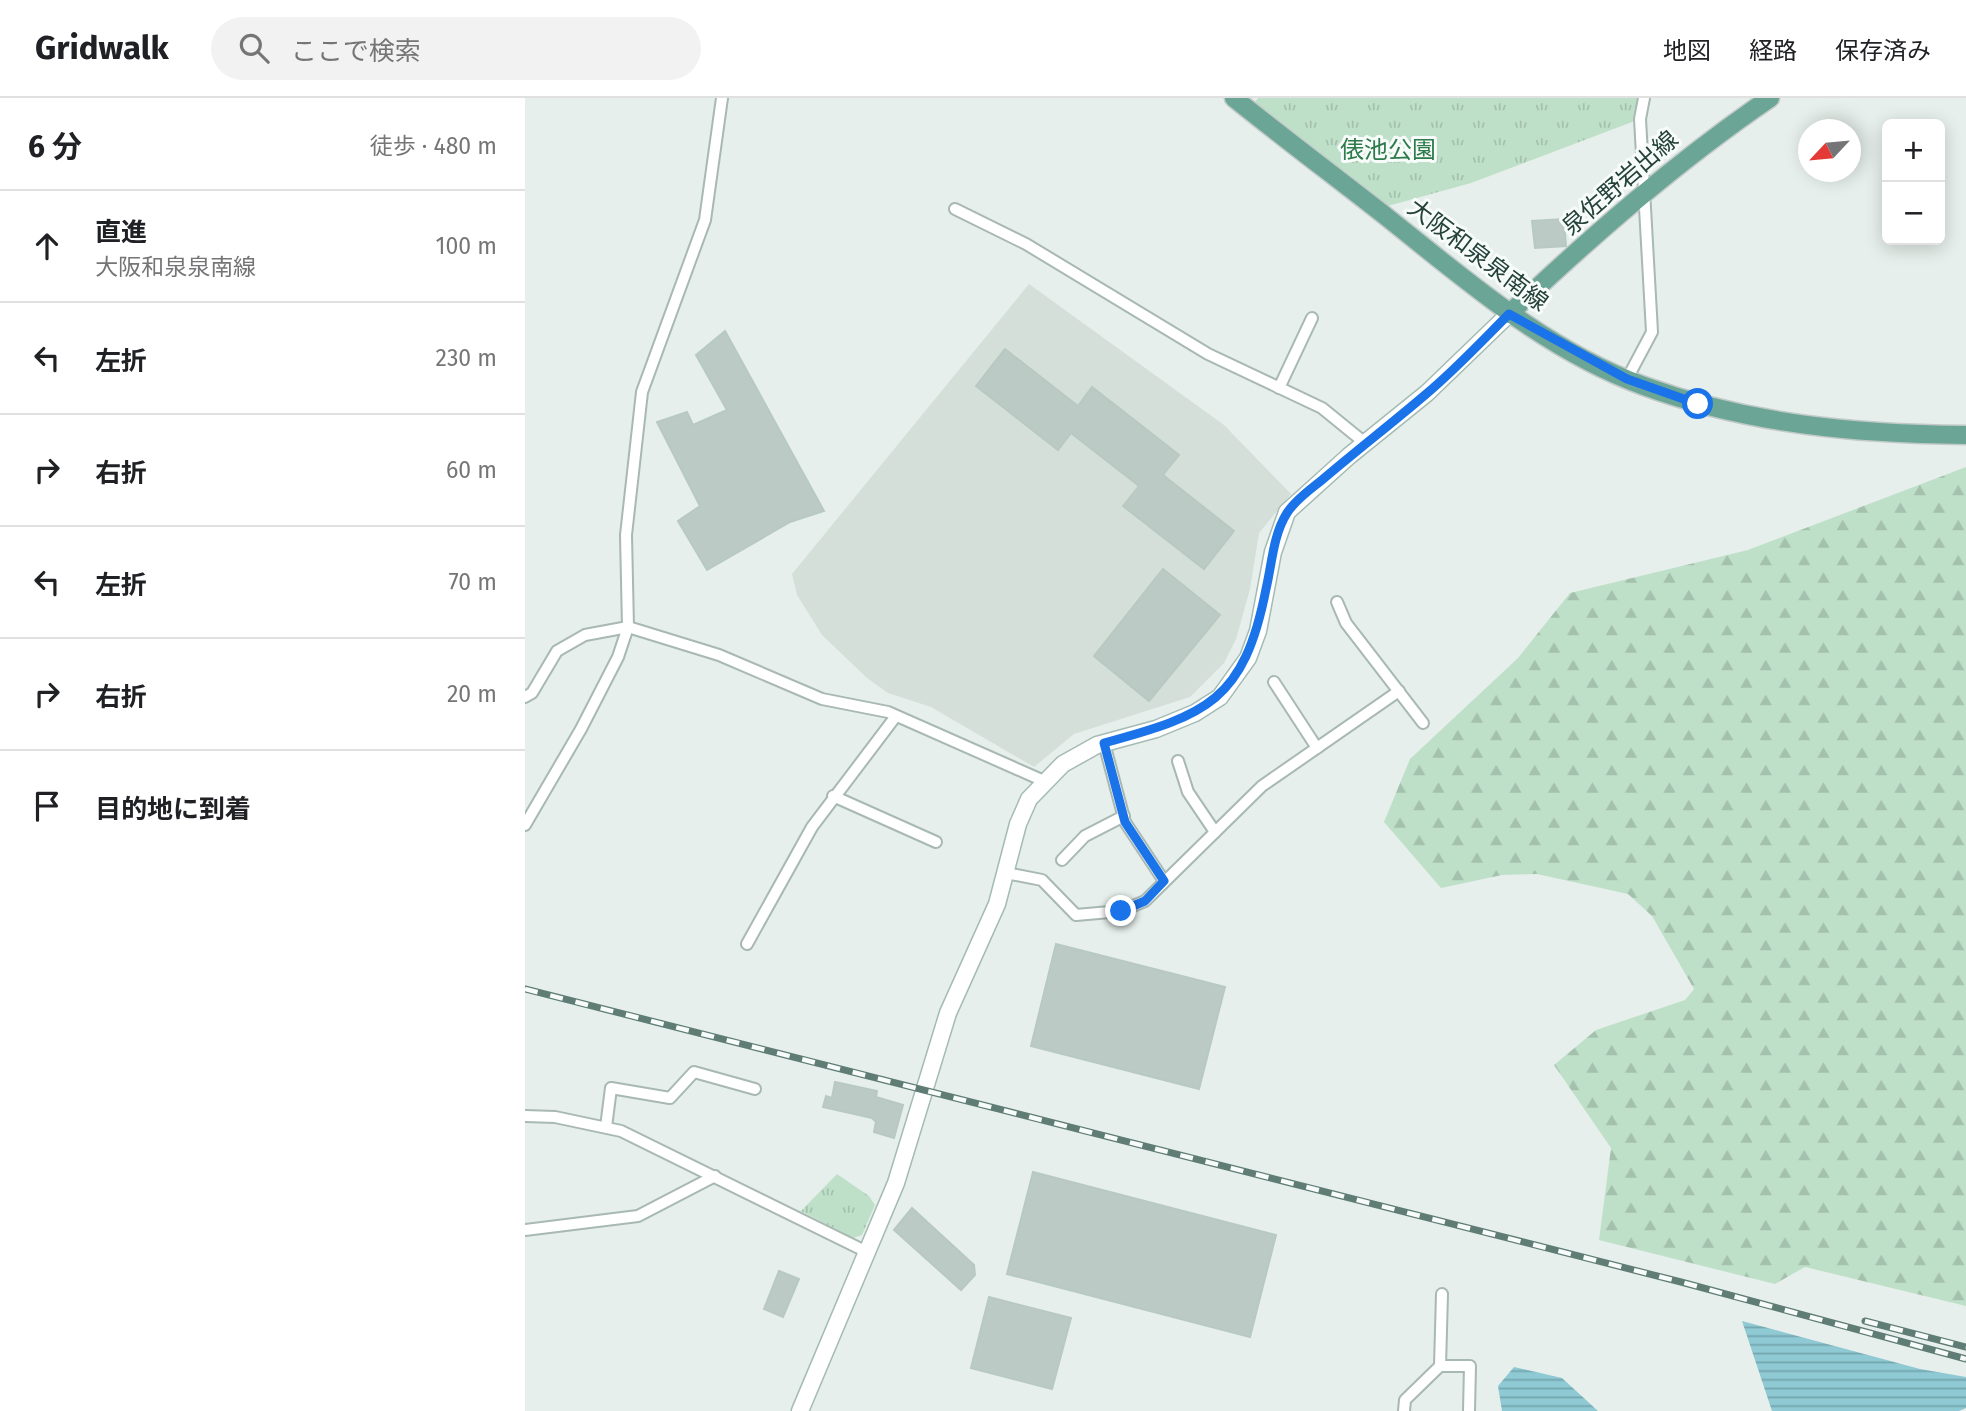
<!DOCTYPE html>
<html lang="ja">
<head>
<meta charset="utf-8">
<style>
  :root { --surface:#fff; --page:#f2f2f2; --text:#202124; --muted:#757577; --line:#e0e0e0 }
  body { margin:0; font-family:"Fira Sans","Noto Sans JP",sans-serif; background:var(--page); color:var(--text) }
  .controls { position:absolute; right:21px; top:21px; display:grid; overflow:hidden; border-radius:10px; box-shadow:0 4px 18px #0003 }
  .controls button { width:63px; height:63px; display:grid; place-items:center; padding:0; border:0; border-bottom:2px solid var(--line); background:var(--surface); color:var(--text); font:35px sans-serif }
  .compass { position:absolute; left:1273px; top:21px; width:63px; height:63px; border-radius:50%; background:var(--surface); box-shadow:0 4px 18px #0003; rotate:244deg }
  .stop { position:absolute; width:21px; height:21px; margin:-16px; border:5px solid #1a73e8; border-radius:50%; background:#fff }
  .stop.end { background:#1a73e8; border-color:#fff; box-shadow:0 2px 7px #0008 }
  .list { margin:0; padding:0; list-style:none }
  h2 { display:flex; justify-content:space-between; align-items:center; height:91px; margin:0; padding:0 28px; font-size:30px }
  h2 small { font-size:23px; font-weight:400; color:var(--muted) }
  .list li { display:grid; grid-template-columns:46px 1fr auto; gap:21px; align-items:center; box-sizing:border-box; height:112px; padding:0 28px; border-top:2px solid var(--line) }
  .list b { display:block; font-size:26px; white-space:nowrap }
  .list p { margin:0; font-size:23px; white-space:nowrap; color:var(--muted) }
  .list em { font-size:23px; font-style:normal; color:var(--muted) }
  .icon { flex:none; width:38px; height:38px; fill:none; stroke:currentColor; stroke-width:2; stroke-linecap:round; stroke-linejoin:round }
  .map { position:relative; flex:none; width:1441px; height:1313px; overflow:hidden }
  header { display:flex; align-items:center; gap:42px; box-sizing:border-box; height:98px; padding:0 35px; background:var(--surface); border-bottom:2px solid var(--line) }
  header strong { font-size:33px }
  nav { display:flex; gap:38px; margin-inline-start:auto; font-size:24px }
  .search { width:490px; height:63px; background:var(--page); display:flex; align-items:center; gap:18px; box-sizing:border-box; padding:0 24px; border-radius:38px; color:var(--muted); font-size:26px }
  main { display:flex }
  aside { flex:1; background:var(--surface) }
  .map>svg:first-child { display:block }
  .built { fill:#d4dfda }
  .forest { fill:url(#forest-firs) }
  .park { fill:url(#park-tufts) }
  .water { fill:url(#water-rules) }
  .building { fill:#bbcac4; stroke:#b8c9c2; stroke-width:2 }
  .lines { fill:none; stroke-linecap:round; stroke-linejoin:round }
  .street-casing { stroke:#a8b8b2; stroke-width:14 }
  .secondary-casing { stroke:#a4bbb3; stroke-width:19 }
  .primary-casing { stroke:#c2cac8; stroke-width:21 }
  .street { stroke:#fff; stroke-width:10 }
  .secondary { stroke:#fff; stroke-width:16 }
  .primary { stroke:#6aa596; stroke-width:18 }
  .rail-casing { stroke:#5f7d75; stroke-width:7 }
  .rail { stroke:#f7fbf9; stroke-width:4.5; stroke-dasharray:13; stroke-linecap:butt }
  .route { stroke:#1a73e8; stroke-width:9 }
  .labels { text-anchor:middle; stroke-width:6; stroke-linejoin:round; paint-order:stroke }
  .park-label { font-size:24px; fill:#2d7a4b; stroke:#f7fbf9 }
  .street-label { font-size:24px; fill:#24423a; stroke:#f7fbf9 }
</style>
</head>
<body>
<header>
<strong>Gridwalk</strong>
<div class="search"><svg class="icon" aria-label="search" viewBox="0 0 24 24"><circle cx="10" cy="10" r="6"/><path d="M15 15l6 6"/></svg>ここで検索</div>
<nav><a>地図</a><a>経路</a><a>保存済み</a></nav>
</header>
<main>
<aside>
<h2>6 分<small>徒歩 · 480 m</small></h2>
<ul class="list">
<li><svg class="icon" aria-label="ahead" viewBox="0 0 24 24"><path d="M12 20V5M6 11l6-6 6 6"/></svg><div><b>直進</b><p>大阪和泉泉南線</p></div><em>100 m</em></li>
<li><svg class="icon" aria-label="left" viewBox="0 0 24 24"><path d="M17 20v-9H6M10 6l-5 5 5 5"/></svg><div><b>左折</b></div><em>230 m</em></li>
<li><svg class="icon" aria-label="right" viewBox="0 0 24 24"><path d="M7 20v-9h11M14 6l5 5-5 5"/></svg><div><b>右折</b></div><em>60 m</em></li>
<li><svg class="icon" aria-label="left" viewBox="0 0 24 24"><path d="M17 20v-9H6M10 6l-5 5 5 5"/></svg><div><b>左折</b></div><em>70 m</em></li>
<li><svg class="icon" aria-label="right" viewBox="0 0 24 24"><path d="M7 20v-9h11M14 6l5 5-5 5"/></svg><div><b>右折</b></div><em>20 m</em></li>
<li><svg class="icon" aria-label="arrive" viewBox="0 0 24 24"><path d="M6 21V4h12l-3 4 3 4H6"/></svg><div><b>目的地に到着</b></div></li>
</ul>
</aside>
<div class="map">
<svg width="1441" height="1313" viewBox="0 0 1441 1313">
  <defs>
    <pattern id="forest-firs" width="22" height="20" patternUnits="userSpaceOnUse" patternTransform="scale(1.75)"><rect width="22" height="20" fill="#bfe0c8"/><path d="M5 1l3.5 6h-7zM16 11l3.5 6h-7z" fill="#a4c1ad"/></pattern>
    <pattern id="park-tufts" width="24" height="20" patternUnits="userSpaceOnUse" patternTransform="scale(1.75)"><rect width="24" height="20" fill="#bfe0c8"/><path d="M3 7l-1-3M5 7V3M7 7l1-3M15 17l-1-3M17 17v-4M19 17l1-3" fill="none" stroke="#a4c1ad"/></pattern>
    <pattern id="water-rules" width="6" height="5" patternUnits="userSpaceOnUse" patternTransform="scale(1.75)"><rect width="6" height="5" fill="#8ec9d4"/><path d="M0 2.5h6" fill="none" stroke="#74a5ad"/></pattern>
  </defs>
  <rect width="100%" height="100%" fill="#e6efeb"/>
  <polygon class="built" points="504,186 699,327 766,396 734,435 725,491 711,541 699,565 665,599 549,636 509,669 406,609 363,595 342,580 297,537 272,497 267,476"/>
  <polygon class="forest" points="1441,369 1441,1208 1280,1169 1250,1186 1074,1142 1086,1050 1029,967 1071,932 1160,902 1169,891 1127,818 1103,796 1012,776 977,777 916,790 859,724 885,661 993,560 1045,495 1223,452"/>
  <g class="park">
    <polygon points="733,0 1119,0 1115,21 946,85 852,111 724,12"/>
    <polygon points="312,1076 344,1098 350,1107 337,1137 328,1140 276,1113"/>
  </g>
  <g class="water">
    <polygon points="1217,1223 1395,1271 1441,1279 1441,1310 1434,1313 1247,1313"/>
    <polygon points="989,1269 1037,1280 1073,1313 977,1313 973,1288"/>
  </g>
  <g class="building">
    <polygon points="1039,121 1041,148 1010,150 1007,123"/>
    <polygon points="200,233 299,413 265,424 182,472 153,423 175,408 132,324 162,314 168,327 202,312 171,257"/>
    <polygon points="480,251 553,308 567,289 654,357 638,377 709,433 679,471 598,408 614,388 546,335 533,352 451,288"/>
    <polygon points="638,471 695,517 624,603 569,558"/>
    <polygon points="531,846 700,889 674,991 506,948"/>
    <polygon points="310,984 352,993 351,999 378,1007 369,1040 349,1034 351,1024 347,1020 298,1009 301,998 307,1000"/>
    <polygon points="508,1074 751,1137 725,1239 482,1176"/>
    <polygon points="387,1110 449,1167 450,1177 436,1192 369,1132"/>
    <polygon points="254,1173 274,1181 258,1219 239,1211"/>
    <polygon points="464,1199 546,1220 527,1291 446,1270"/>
  </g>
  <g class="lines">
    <g class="street-casing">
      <g id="street">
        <polyline points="430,111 501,146 683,256 797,310 840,345"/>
        <polyline points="1102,281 1127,234 1115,21 1119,0"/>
        <polyline points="754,290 787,220"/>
        <polyline points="812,504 821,525 898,625"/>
        <polyline points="749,584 792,650"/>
        <polyline points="0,599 7,595 32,553 60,537 103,529 194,557 297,601 363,614 519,683"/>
        <polyline points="579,645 600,724 639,783"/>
        <polyline points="653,663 663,694 690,734"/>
        <polyline points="308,698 411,744"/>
        <polyline points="0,727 56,631 93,559 103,529 101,437 117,294 180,122 197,0"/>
        <polyline points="537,762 560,738 599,718"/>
        <polyline points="481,775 517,782 551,817 596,813 620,803 737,688 874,593"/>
        <polyline points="222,846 287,729 371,618"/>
        <polyline points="0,1018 30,1019 96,1033 342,1154"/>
        <polyline points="81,1029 86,990 145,1000 169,974 230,991"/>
        <polyline points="0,1132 113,1118 190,1078"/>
        <polyline points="915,1268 917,1196"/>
        <polyline points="879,1313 880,1302 915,1268 945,1268 944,1313"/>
      </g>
    </g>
    <g class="secondary-casing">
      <polyline id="secondary" points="275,1313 371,1085 423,915 472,806 493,726 504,701 538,666 572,647 631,631 670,615 695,599 723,560 733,533 748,454 762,414 824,358 902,295 984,216"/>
    </g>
    <g class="primary-casing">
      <g id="primary">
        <path d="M 709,0 C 760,41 812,80 863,120 C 942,183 1022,253 1119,288 C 1223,326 1331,336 1441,337"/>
        <path d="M 984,216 C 1067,138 1151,64 1245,0"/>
      </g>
    </g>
    <use href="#street" class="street"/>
    <use href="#secondary" class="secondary"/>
    <use href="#primary" class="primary"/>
    <g class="rail-casing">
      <g id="rail">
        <polyline points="0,891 1156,1184 1441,1261"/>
        <polyline points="1340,1223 1441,1249"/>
      </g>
    </g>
    <use href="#rail" class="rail"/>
  </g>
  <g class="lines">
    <path class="route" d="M 596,813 L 620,803 L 639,783 L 600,724 L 579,645 C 682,617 719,603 741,491 C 747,466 748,437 762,415 C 770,402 786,391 797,382 C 831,353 866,326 900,297 C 930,272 957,243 984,216 L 1102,281 L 1173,306"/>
  </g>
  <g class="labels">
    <g class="park-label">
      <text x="863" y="60">俵池公園</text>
    </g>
    <g class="street-label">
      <text transform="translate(1095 85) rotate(-41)" y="8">泉佐野岩出線</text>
      <text transform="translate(953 157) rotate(37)" y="8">大阪和泉泉南線</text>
    </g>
  </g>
</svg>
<div class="controls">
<button>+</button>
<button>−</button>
</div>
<svg class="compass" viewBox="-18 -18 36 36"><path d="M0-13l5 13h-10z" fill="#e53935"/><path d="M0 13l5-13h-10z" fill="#757577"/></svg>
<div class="stop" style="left:1173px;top:306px"></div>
<div class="stop end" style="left:596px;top:813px"></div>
</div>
</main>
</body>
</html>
